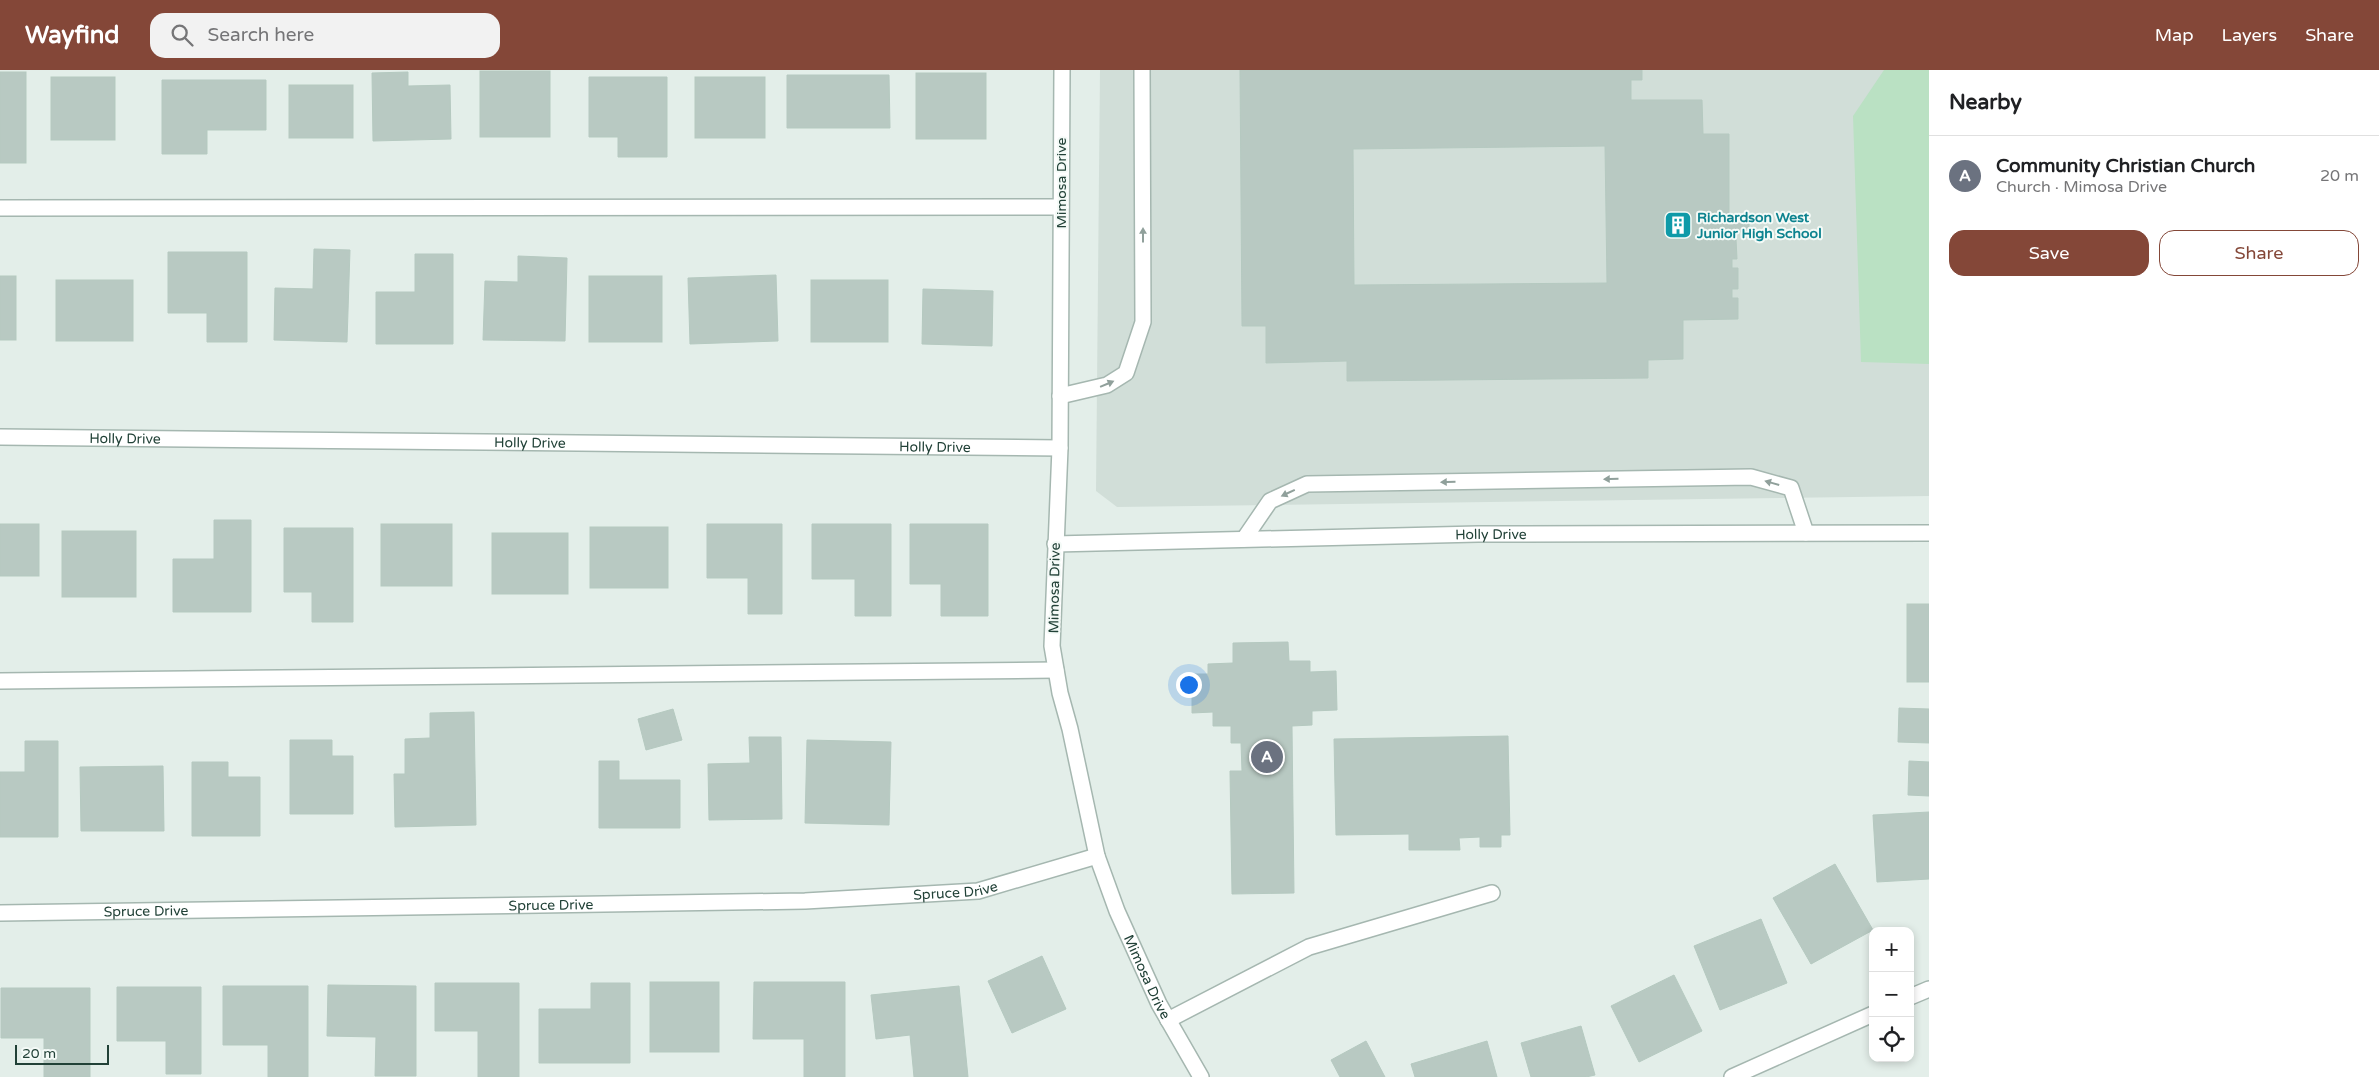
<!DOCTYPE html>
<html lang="en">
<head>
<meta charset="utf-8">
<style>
  :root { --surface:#fff; --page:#f2f2f2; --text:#202124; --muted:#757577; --line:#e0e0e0; --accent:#844738 }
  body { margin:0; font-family:"Varela Round",sans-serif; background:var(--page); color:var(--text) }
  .controls { position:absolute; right:15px; bottom:15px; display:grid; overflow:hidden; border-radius:10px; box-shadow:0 2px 8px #0003 }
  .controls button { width:45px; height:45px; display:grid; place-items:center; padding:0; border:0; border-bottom:1px solid var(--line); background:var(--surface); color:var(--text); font:25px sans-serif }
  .scale { position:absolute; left:15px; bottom:12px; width:94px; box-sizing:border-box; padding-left:5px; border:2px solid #214137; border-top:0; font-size:14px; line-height:18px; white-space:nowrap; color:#214137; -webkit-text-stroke:4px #f4faf7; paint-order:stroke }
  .you { position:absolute; left:1188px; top:614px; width:18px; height:18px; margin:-12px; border:4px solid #fff; border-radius:50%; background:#1a73e8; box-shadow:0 0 0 8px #1a73e833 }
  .badge { display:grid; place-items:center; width:32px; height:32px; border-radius:50%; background:var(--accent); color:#fff; font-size:16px; font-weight:700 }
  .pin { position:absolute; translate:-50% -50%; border:2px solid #fff; box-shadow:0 1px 5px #0006 }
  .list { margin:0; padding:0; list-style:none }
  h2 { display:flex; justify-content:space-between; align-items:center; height:65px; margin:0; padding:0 20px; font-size:21px }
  h2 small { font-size:16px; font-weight:400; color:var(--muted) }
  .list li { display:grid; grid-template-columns:32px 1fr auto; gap:15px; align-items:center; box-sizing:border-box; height:80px; padding:0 20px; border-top:1px solid var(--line) }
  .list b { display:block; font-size:19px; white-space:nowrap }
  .list p { margin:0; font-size:16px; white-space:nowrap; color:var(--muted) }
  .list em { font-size:16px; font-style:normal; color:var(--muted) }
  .actions { display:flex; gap:10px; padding:15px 20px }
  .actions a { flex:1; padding:11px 0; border:1px solid var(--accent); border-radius:15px; text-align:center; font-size:18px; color:var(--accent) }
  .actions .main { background:var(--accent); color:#fff }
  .icon { flex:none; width:28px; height:28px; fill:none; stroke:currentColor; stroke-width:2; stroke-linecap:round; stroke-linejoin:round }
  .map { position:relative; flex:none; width:1929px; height:1007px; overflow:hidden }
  header { display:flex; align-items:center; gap:30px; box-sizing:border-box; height:70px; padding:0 25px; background:var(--accent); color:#fff }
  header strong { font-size:24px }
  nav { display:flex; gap:28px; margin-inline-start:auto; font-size:18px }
  .search { width:350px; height:45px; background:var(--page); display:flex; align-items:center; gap:12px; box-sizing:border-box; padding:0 18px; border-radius:15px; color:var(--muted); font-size:19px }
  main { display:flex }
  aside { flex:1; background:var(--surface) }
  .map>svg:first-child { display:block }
  .built { fill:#d1ded8 }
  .green { fill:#bae1c3 }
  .building { fill:#b8c9c2; stroke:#b5c9c0; fill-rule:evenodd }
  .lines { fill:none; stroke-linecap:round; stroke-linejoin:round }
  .minor-casing { stroke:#a5b7b0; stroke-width:18 }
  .minor { stroke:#fff; stroke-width:15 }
  .oneway { fill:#90a09b }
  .labels { text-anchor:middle; stroke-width:4; stroke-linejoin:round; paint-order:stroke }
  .street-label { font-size:14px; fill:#214137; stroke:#f4faf7 }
  .culture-label { font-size:14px; font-weight:bold; fill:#0d838f; stroke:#f4faf7; text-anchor:start }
</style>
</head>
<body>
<header>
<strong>Wayfind</strong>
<div class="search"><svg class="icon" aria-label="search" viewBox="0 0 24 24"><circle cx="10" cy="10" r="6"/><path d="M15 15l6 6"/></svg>Search here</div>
<nav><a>Map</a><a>Layers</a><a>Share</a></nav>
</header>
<main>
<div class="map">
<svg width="1929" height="1007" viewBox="0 0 1929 1007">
  <rect width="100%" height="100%" fill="#e3eee9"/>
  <polygon class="built" points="1100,0 1929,0 1929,426 1117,437 1096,421"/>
  <polygon class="green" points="1884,0 1929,0 1929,294 1861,292 1853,46"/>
  <g class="building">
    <path d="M 1240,0 L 1642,0 L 1642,10 L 1631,10 L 1631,30 L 1702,30 L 1703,64 L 1729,64 L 1729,148 L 1749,148 L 1749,162 L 1732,162 L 1732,169 L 1736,169 L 1737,189 L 1732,189 L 1732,198 L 1738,198 L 1738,219 L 1732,219 L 1732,228 L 1738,228 L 1738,249 L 1683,250 L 1683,289 L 1648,290 L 1648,308 L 1347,311 L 1347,291 L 1266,293 L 1266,256 L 1242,256 ZM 1605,76 L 1607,213 L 1354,215 L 1353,79 Z"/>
    <rect x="480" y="1" width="70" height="66"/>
    <rect x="0" y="2" width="26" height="91"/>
    <polygon points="408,2 408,16 450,15 451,69 373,71 372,3"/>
    <rect x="916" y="3" width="70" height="66"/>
    <polygon points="787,5 889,5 890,58 787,58"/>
    <rect x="51" y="7" width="64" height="63"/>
    <polygon points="589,7 667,7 667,87 618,87 618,67 589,67"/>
    <rect x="695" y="7" width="70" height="61"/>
    <polygon points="162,10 266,10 266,60 207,60 207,84 162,84"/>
    <rect x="289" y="15" width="64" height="53"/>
    <polygon points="314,179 350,180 347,272 274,270 275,218 313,219"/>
    <polygon points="168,182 247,182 247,272 207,272 207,243 168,243"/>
    <polygon points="415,184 453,184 453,274 376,274 376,222 415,222"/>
    <polygon points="518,186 567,188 565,271 483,270 485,211 518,212"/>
    <polygon points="776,205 778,271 690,274 688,208"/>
    <rect x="0" y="206" width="16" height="64"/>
    <rect x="589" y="206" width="73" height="66"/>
    <rect x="56" y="210" width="77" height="61"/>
    <rect x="811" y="210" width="77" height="62"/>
    <polygon points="923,219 993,221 992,276 922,274"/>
    <polygon points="214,450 251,450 251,542 173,542 173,489 214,489"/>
    <rect x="0" y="454" width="39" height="52"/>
    <rect x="381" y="454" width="71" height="62"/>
    <polygon points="707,454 782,454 782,544 748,544 748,508 707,508"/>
    <polygon points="812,454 891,454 891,546 855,546 855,509 812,509"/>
    <polygon points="910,454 988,454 988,546 941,546 941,514 910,514"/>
    <rect x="590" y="457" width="78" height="61"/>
    <polygon points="284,458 353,458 353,552 312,552 312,522 284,522"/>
    <rect x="62" y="461" width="74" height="66"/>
    <rect x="492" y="463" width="76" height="61"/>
    <rect x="1907" y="534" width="22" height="78"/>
    <polygon points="1288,572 1289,591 1310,591 1310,602 1336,601 1337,640 1312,641 1312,655 1292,656 1294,823 1232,824 1230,701 1242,701 1241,673 1231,673 1231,656 1213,656 1213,642 1192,643 1192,604 1208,604 1208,594 1233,593 1233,573"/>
    <polygon points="1899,638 1929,639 1929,673 1898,672"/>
    <polygon points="673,639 682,670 646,680 638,649"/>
    <polygon points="474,642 476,755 395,757 394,704 405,704 405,669 430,668 430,643"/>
    <polygon points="1508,666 1510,765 1501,765 1501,777 1480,777 1480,767 1459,768 1460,780 1409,780 1409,764 1336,765 1334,669"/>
    <polygon points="749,667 781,667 782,749 709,750 708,694 750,693"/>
    <polygon points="290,670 332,670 332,686 353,686 353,744 290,744"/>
    <polygon points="807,670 891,672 889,755 805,753"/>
    <polygon points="25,671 58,671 58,767 0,767 0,702 25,702"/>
    <polygon points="599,691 619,691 619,710 680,710 680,758 599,758"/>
    <polygon points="1909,691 1929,692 1929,726 1908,725"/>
    <polygon points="192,692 228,692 228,707 260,707 260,766 192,766"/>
    <polygon points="163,696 164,761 81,761 80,697"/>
    <polygon points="1929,742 1929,809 1877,812 1873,745"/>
    <polygon points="1835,794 1873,860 1811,894 1773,828"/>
    <polygon points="1761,849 1787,913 1720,940 1694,876"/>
    <polygon points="1042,886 1066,939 1012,963 988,911"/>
    <polygon points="1674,905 1702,961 1639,992 1611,936"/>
    <rect x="650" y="912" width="69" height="70"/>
    <polygon points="754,912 845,912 845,1007 804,1007 804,969 753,969"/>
    <polygon points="435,913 519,913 519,1007 478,1007 478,961 435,961"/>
    <polygon points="591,913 630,913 630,993 539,993 539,939 591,939"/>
    <polygon points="328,915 416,916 416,1006 375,1006 376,967 327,966"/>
    <polygon points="223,916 308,916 308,1007 268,1007 268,975 223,975"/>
    <polygon points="959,916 968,1007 914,1007 910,965 876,969 871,925"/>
    <polygon points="117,917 201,917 201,1004 166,1004 166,971 117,971"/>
    <polygon points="1,918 90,918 90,1007 44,1007 44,968 1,968"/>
    <polygon points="1581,956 1595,1005 1586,1007 1531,1007 1521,973"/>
    <polygon points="1366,971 1385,1007 1340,1007 1331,990"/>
    <polygon points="1487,971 1497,1007 1415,1007 1411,994"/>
  </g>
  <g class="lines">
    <g class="minor-casing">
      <g id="minor">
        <path id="s1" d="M 1062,0 L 1060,378 L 1052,576 L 1060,623 L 1070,659 L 1097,786 L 1117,841 L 1159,934 L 1201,1007"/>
        <polyline points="0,138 1061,137"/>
        <polyline points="1060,326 1107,315 1126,303 1143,252 1142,0"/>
        <path id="s2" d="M 0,367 L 1060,378"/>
        <polyline points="1244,469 1270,431 1307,414 1751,407 1791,418 1806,463"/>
        <path id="s3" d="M 1055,474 L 1478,464 L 1929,463"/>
        <polyline points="0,611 1056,600"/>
        <path id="s4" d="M 0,843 L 805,831 L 978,821 L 1097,786"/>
        <polyline points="1910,927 1929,919"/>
        <polyline points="1168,950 1309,877 1492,823"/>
        <polyline points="1732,1007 1873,944"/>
      </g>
    </g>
    <use href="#minor" class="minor"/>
  </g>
  <defs><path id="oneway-solid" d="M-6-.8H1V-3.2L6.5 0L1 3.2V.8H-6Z" transform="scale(1.25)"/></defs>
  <g class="oneway">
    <use href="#oneway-solid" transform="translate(1143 165) rotate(-90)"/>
    <use href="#oneway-solid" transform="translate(1107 314) rotate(-23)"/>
    <use href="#oneway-solid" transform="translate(1611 409) rotate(179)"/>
    <use href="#oneway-solid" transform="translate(1448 412) rotate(179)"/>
    <use href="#oneway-solid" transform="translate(1772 413) rotate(-164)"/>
    <use href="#oneway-solid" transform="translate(1288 423) rotate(155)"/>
  </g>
  <defs>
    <g id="building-square" transform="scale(1.4375)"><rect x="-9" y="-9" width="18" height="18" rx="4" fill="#0f9aa8" stroke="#f4faf7"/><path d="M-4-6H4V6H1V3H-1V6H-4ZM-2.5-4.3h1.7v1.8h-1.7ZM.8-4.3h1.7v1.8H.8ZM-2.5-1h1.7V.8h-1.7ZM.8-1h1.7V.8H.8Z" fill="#fff"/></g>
  </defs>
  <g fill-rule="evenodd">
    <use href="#building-square" x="1678" y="155"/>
  </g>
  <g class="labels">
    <g class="street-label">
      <text transform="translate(1061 113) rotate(-90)" y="5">Mimosa Drive</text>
      <text dy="5" stroke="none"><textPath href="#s2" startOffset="125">Holly Drive</textPath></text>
      <text dy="5" stroke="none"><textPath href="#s2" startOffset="530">Holly Drive</textPath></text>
      <text dy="5" stroke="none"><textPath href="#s2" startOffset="935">Holly Drive</textPath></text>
      <text dy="5" stroke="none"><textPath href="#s3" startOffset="436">Holly Drive</textPath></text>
      <text transform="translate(1054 518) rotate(-89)" y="5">Mimosa Drive</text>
      <text dy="5" stroke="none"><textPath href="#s4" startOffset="956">Spruce Drive</textPath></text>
      <text dy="5" stroke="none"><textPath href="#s4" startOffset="551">Spruce Drive</textPath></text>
      <text dy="5" stroke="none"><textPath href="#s4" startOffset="146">Spruce Drive</textPath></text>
      <text dy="5" stroke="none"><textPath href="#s1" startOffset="922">Mimosa Drive</textPath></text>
    </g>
    <g class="culture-label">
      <text x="1697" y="152">Richardson West<tspan x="1697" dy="16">Junior High School</tspan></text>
    </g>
  </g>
</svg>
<div class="controls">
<button>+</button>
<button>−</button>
<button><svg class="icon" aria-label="locate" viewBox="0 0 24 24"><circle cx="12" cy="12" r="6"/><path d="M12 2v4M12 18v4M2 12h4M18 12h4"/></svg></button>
</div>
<div class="scale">20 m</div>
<div class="you"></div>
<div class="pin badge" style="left:1267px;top:687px;background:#6b7280">A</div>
</div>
<aside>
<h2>Nearby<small></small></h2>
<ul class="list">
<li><span class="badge" style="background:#6b7280">A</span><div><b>Community Christian Church</b><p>Church · Mimosa Drive</p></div><em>20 m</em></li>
</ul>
<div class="actions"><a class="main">Save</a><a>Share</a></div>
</aside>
</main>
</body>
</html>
